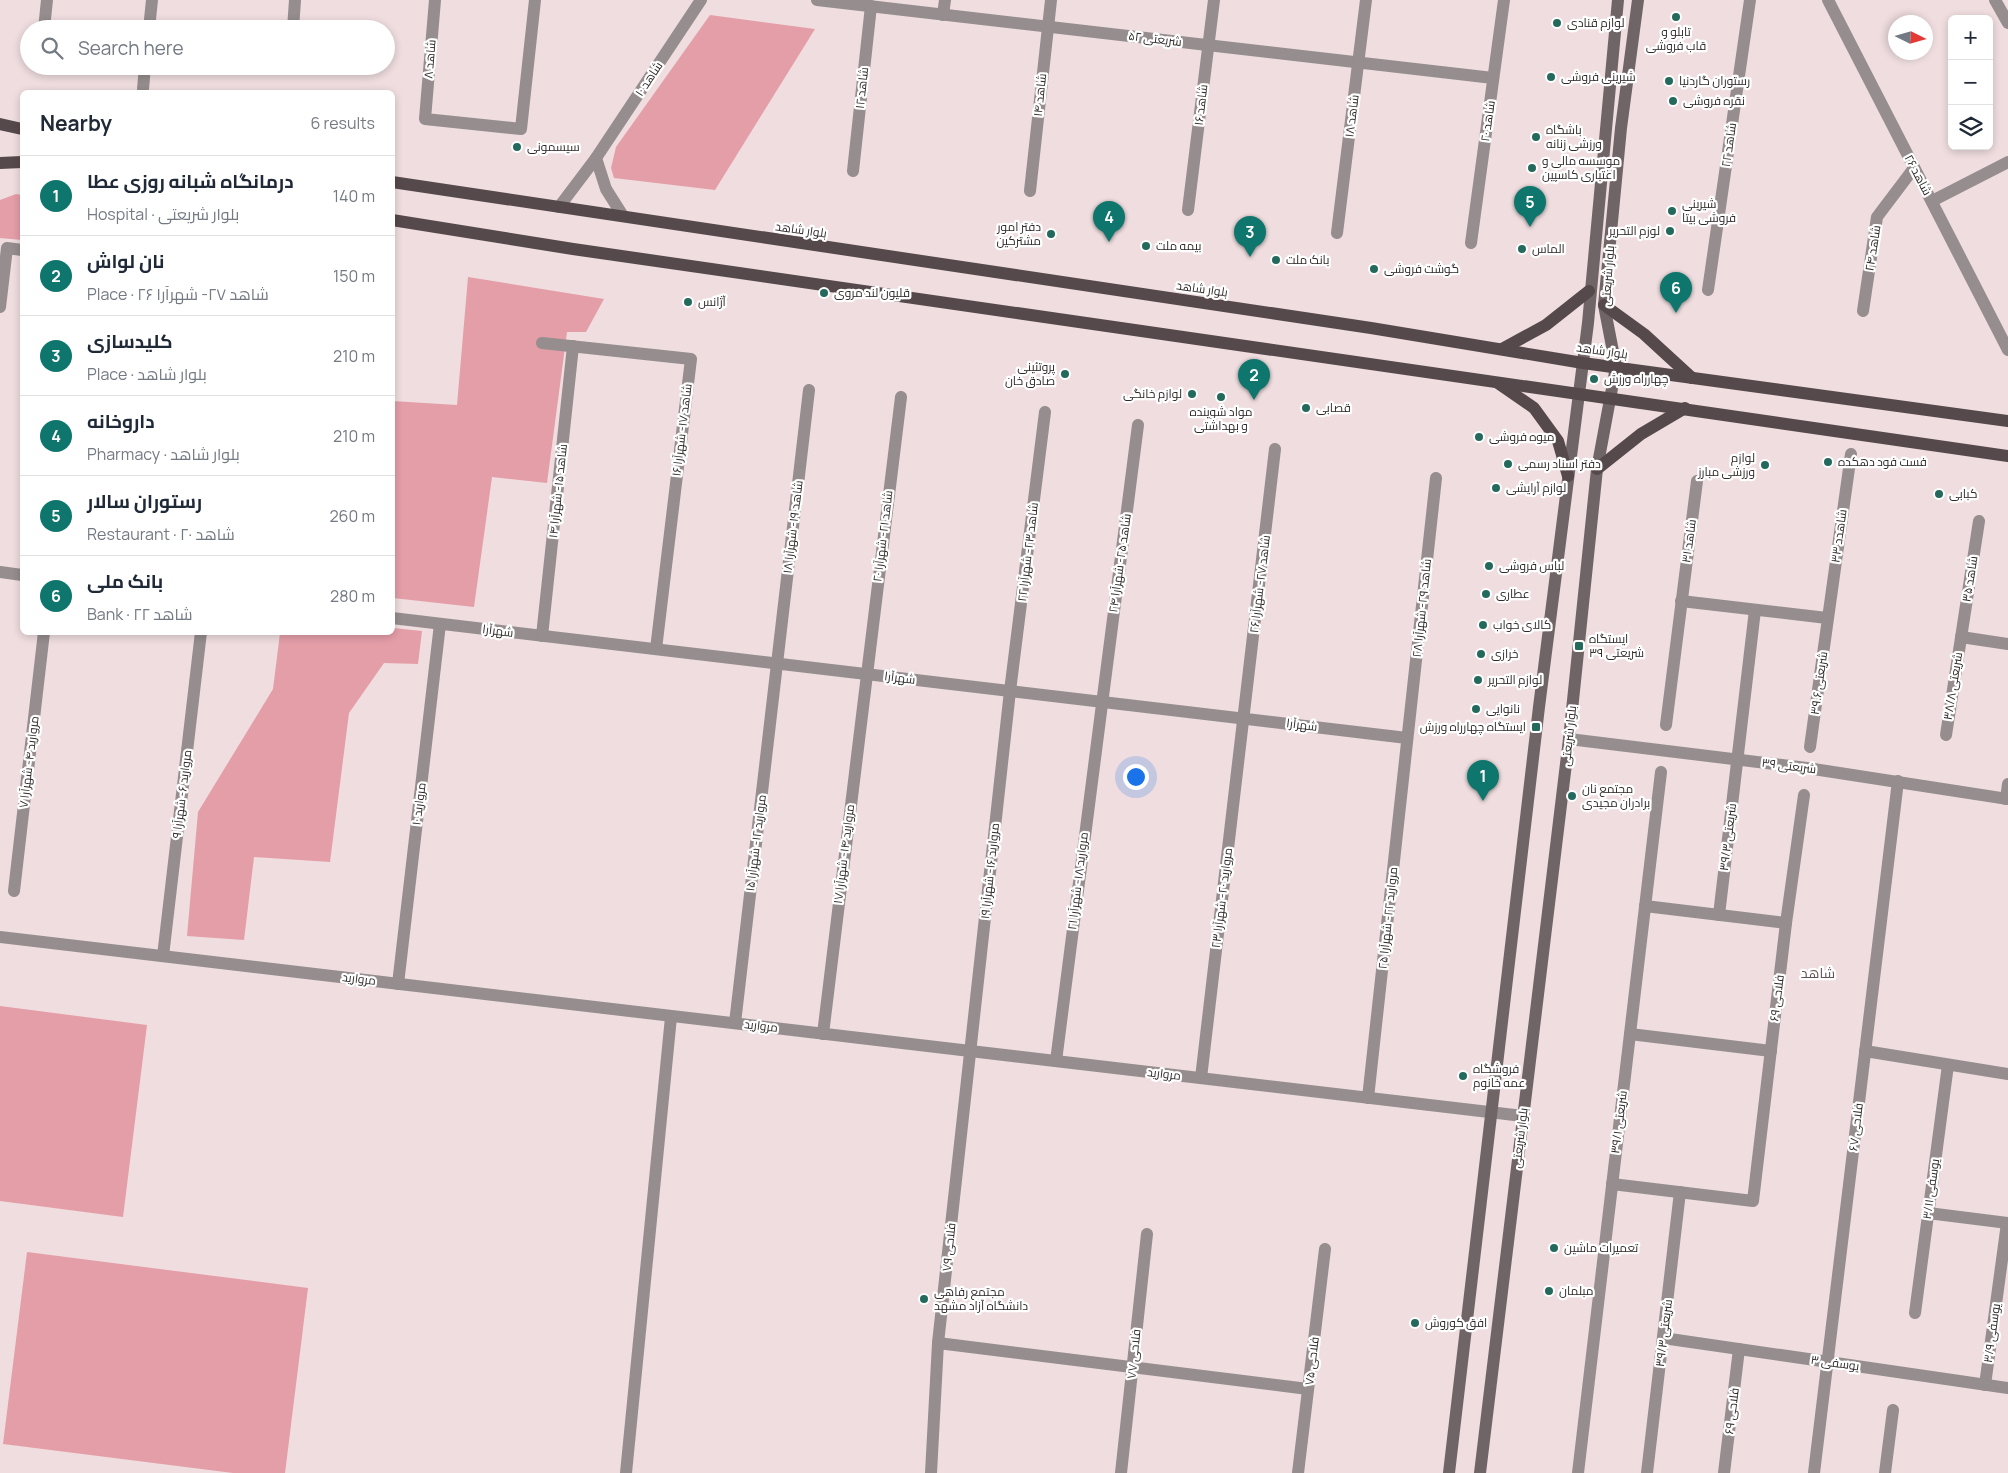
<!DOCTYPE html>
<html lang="en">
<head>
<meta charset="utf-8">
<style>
  :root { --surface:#fff; --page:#f2f2f3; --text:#1f2937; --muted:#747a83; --line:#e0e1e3; --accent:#0f766e }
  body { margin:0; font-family:Manrope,Cairo,sans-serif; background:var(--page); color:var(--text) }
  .controls { position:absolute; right:15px; top:15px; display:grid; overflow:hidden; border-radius:8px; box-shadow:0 2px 8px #0003 }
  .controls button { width:45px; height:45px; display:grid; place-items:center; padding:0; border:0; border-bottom:1px solid var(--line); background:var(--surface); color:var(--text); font:25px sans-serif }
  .compass { position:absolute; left:1888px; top:15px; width:45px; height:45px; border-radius:50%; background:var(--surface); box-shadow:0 2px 8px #0003; rotate:95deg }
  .you { position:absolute; left:1135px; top:776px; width:18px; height:18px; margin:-12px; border:4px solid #fff; border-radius:50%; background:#1a73e8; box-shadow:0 0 0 8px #1a73e833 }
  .badge { display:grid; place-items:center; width:32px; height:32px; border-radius:50%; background:var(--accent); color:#fff; font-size:16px; font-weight:700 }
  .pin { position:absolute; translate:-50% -41px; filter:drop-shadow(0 1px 2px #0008) }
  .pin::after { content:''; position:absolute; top:26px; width:18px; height:15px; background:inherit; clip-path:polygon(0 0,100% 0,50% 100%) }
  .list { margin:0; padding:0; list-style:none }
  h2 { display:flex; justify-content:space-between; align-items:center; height:65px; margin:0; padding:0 20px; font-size:21px }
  h2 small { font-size:16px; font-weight:400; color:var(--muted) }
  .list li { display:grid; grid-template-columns:32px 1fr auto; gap:15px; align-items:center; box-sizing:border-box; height:80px; padding:0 20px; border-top:1px solid var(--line) }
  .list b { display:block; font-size:19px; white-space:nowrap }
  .list p { margin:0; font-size:16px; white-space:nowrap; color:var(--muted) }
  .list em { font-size:16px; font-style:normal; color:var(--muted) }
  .icon { flex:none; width:28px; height:28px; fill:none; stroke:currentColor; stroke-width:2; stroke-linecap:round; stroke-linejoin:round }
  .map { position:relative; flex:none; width:2008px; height:1473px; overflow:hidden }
  .search { position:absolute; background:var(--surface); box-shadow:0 2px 8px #0003; left:20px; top:20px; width:375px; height:55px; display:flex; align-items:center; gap:12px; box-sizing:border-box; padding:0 18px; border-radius:28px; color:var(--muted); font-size:19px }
  .panel { position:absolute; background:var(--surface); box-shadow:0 2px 8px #0003; left:20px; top:90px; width:375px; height:545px; border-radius:8px }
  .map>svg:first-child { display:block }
  .green { fill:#e49ea8 }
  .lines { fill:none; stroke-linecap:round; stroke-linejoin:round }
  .street { stroke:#958d8e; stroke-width:12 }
  .secondary { stroke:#706566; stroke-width:12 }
  .primary { stroke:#56494b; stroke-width:12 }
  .poi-dot { fill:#23695c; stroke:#fff; stroke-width:2 }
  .labels { text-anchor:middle; stroke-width:4.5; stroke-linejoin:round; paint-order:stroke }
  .poi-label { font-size:12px; fill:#2e2828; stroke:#fff; text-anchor:start }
  .street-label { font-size:12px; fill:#2e2828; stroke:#fff }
  .neighbourhood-label { font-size:14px; fill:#615254; stroke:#fff }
</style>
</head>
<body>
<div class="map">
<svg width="2008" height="1473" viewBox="0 0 2008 1473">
  <rect width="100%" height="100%" fill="#efdddf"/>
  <g class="green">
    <polygon points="710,15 815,29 715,190 614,178 611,168 616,147"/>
    <polygon points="16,194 22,195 22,240 0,238 0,200"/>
    <polygon points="468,277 604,299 586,332 567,332 547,483 492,477 474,607 393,598 392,401 457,405"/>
    <polygon points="393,628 422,631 418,664 384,663 349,713 330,862 254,857 244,940 187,936 198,812 273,689 280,633 392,632"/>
    <polygon points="0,1006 147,1025 123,1217 0,1201"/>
    <polygon points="27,1252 308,1288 285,1473 233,1473 3,1444"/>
  </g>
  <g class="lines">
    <g class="street">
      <polyline points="435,0 425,119 521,129 535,0"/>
      <polyline points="817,0 1493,78"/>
      <polyline points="1828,0 2008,350"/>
      <polyline points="1995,0 2008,23"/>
      <polyline points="943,15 945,0"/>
      <polyline points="44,29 47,0"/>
      <polyline points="149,29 152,0"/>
      <polyline points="293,29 295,0"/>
      <polyline points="288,69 289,66"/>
      <polyline points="143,89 145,66"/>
      <polyline points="596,158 606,189 623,216"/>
      <polyline points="853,171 871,6"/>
      <polyline points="1030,191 1051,0"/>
      <polyline points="1932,201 2008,162"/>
      <polyline points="559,207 596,158 701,0"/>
      <polyline points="1188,210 1214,0"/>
      <polyline points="1337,233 1366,0"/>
      <polyline points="1471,243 1504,0"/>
      <polyline points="1708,290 1750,0"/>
      <polyline points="0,307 7,248 22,250"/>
      <polyline points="1863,311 1877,217 1914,168"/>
      <polyline points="542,343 691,359 656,649"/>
      <polyline points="0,572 22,575"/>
      <polyline points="1681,601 1827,618"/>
      <polyline points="392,618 1407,738"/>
      <polyline points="542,636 573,346"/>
      <polyline points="1961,637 2008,644"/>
      <polyline points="1666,725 1697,481"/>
      <polyline points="1946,735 1979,521"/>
      <polyline points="1569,739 1807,768 2008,799"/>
      <polyline points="1810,747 1851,454"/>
      <polyline points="2006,799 2008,784"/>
      <polyline points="14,891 44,632"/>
      <polyline points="1645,906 1786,923"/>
      <polyline points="1719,915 1755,610"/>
      <polyline points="0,937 1523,1116"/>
      <polyline points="163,956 201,632"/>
      <polyline points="398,984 440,624"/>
      <polyline points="735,1023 809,390"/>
      <polyline points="823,1034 901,397"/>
      <polyline points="1630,1034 1771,1051"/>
      <polyline points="1865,1051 2008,1074"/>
      <polyline points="1056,1061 1138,425"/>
      <polyline points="1201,1078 1275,449"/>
      <polyline points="1368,1098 1436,478"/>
      <polyline points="1612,1184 1753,1201 1786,923 1804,795"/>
      <polyline points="1928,1213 2008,1223"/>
      <polyline points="1915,1313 1948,1065"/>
      <polyline points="1663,1338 2008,1388"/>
      <polyline points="938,1343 1308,1389"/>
      <polyline points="1985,1385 2007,1223"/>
      <polyline points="626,1473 671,1017"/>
      <polyline points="931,1473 938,1343 1010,691 1045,412"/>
      <polyline points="1121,1473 1147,1234"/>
      <polyline points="1298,1473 1325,1249"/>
      <polyline points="1578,1473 1661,772"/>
      <polyline points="1647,1473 1680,1192"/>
      <polyline points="1724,1473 1739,1349"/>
      <polyline points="1814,1473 1898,781"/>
      <polyline points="1885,1473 1893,1410"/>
    </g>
    <g class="secondary">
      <polyline points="1449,1473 1539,707 1588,323 1618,0"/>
      <polyline points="1480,1473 1569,739 1597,469 1616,367 1604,305 1621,128 1638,0"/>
    </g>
    <g class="primary">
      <polyline points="0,124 22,129"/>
      <polyline points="0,163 22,162"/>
      <polyline points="392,182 1371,328 1583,363 2008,421"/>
      <polyline points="392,220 573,249 2008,456"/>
      <polyline points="1604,305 1644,334 1692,378"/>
      <polyline points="1502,349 1546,325 1589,291"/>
      <polyline points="1498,383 1534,408 1558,441 1568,476"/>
      <polyline points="1597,469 1641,434 1685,408"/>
    </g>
  </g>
  <g class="poi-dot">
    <circle cx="1676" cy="17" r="5"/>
    <circle cx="1557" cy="23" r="5"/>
    <circle cx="1551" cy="77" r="5"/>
    <circle cx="1669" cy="81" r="5"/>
    <circle cx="1673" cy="101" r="5"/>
    <circle cx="1536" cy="137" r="5"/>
    <circle cx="517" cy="147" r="5"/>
    <circle cx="1532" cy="168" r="5"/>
    <circle cx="1672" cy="211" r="5"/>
    <circle cx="1670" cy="231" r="5"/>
    <circle cx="1051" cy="234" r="5"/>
    <circle cx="1146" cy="246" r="5"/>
    <circle cx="1522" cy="249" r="5"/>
    <circle cx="1276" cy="260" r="5"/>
    <circle cx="1374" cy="269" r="5"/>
    <circle cx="824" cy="293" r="5"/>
    <circle cx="688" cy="302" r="5"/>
    <circle cx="1065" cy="374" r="5"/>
    <circle cx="1594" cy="379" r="5"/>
    <circle cx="1192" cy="394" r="5"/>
    <circle cx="1221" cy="397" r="5"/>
    <circle cx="1306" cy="408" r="5"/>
    <circle cx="1479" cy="437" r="5"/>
    <circle cx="1828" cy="462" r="5"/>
    <circle cx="1508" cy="464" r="5"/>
    <circle cx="1765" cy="465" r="5"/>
    <circle cx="1496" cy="488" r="5"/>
    <circle cx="1939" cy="494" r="5"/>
    <circle cx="1489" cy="566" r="5"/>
    <circle cx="1486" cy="594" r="5"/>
    <circle cx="1483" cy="625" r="5"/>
    <rect x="1574" y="641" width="10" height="10" rx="2.5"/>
    <circle cx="1481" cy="654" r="5"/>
    <circle cx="1478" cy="680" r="5"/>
    <circle cx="1476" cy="709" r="5"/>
    <rect x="1531" y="722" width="10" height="10" rx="2.5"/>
    <circle cx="1572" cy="796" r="5"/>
    <circle cx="1463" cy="1076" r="5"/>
    <circle cx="1554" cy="1248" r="5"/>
    <circle cx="1549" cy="1291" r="5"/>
    <circle cx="924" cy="1299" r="5"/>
    <circle cx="1415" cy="1323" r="5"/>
  </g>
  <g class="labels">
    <g class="poi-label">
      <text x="1567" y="27">لوازم قنادی</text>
      <text x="1676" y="36" text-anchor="middle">تابلو و<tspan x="1676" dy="14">قاب فروشی</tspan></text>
      <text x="1561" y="81">شیرینی فروشی</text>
      <text x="1679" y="85">رستوران گاردنیا</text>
      <text x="1683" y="105">نقره فروشی</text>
      <text x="1546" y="134">باشگاه<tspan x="1546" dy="14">ورزشی زنانه</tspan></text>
      <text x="527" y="151">سیسمونی</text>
      <text x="1542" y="165">موسسه مالی و<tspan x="1542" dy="14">اعتباری کاسپین</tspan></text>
      <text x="1682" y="208">شیرینی<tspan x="1682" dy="14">فروشی بیتا</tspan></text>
      <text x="1041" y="231" text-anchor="end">دفتر امور<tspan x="1041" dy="14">مشترکین</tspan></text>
      <text x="1660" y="235" text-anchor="end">لوزم التحریر</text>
      <text x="1156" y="250">بیمه ملت</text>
      <text x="1532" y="253">الماس</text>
      <text x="1286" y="264">بانک ملت</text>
      <text x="1384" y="273">گوشت فروشی</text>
      <text x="834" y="297">قلیون لند مروی</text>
      <text x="698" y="306">آژانس</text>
      <text x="1055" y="371" text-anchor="end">پروتئینی<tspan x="1055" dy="14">صادق خان</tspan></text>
      <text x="1604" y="383">چهارراه ورزش</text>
      <text x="1182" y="398" text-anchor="end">لوازم خانگی</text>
      <text x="1316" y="412">قصابی</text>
      <text x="1221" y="416" text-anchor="middle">مواد شوینده<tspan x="1221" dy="14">و بهداشتی</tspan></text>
      <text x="1489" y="441">میوه فروشی</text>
      <text x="1755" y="462" text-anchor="end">لوازم<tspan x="1755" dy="14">ورزشی مبارز</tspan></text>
      <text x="1838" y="466">فست فود دهکده</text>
      <text x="1518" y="468">دفتر اسناد رسمی</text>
      <text x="1506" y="492">لوازم آرایشی</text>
      <text x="1949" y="498">کبابی</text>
      <text x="1499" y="570">لباس فروشی</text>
      <text x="1496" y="598">عطاری</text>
      <text x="1493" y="629">کالای خواب</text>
      <text x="1589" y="643">ایستگاه<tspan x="1589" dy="14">شریعتی ۳۹</tspan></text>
      <text x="1491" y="658">خرازی</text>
      <text x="1488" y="684">لوازم التحریر</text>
      <text x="1486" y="713">نانوایی</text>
      <text x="1526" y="731" text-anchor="end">ایستگاه چهارراه ورزش</text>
      <text x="1582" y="793">مجتمع نان<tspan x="1582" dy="14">برادران مجیدی</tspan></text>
      <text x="1473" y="1073">فروشگاه<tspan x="1473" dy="14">عمه خانوم</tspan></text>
      <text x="1564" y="1252">تعمیرات ماشین</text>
      <text x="1559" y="1295">مبلمان</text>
      <text x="934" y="1296">مجتمع رفاهی<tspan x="934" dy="14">دانشگاه آزاد مشهد</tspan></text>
      <text x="1425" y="1327">افق کوروش</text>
    </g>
    <g class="street-label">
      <text transform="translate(1155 39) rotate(7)" y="4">شریعتی ۵۲</text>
      <text transform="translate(430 59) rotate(-85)" y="4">شاهد ۸</text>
      <text transform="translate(649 79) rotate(-56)" y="4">شاهد ۱۰</text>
      <text transform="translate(862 88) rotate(-84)" y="4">شاهد ۱۲</text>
      <text transform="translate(1040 95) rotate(-84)" y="4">شاهد ۱۴</text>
      <text transform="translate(1201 105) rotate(-83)" y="4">شاهد ۱۶</text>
      <text transform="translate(1352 116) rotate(-83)" y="4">شاهد ۱۸</text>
      <text transform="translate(1488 121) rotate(-82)" y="4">شاهد ۲۰</text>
      <text transform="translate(1729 145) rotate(-82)" y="4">شاهد ۲۲</text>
      <text transform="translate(1918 175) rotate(62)" y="4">شاهد ۲۶</text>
      <text transform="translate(801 230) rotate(8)" y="4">بلوار شاهد</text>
      <text transform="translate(1873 248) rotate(-81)" y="4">شاهد ۲۴</text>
      <text transform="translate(1608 276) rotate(-86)" y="4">بلوار شریعتی</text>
      <text transform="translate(1202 289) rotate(8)" y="4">بلوار شاهد</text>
      <text transform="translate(1602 351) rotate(8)" y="4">بلوار شاهد</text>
      <text transform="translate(682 430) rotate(-83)" y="4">شاهد ۱۷- شهرآرا ۱۶</text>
      <text transform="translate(558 491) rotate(-84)" y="4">شاهد ۱۵- شهرآرا ۱۴</text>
      <text transform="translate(793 527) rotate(-83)" y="4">شاهد ۱۹- شهرآرا ۱۸</text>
      <text transform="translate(883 536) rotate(-83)" y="4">شاهد ۲۱- شهرآرا ۲۰</text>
      <text transform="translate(1839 536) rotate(-82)" y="4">شاهدد ۳۳</text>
      <text transform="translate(1689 541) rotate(-82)" y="4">شاهد ۳۱</text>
      <text transform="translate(1028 552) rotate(-83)" y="4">شاهد ۲۳- شهرآرا ۲۲</text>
      <text transform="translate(1120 563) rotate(-82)" y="4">شاهد ۲۵- شهرآرا ۲۴</text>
      <text transform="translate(1970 579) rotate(-81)" y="4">شاهد ۳۵</text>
      <text transform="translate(1260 584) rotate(-83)" y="4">شاهد ۲۷- شهرآرا ۲۶</text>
      <text transform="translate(1422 608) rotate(-84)" y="4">شاهد ۲۹- شهرآرا ۲۸</text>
      <text transform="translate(498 631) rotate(7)" y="4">شهرآرا</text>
      <text transform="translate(900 678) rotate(7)" y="4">شهرآرا</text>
      <text transform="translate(1819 683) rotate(-82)" y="4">شریعتی ۳۹.۶</text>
      <text transform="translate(1953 686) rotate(-81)" y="4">شریعتی ۳۸/۸</text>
      <text transform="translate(1302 725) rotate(7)" y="4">شهرآرا</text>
      <text transform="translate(1569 736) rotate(-84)" y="4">بلوار شریعتی</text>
      <text transform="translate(29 762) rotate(-83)" y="4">مروارید ۴- شهرآرا ۷</text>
      <text transform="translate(1789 766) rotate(7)" y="4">شریعتی ۳۹</text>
      <text transform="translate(182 794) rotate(-83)" y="4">مروارید ۶- شهرآرا ۹</text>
      <text transform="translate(419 804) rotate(-83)" y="4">مروارید ۱۰</text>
      <text transform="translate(1728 837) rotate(-83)" y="4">شریعتی ۳۹/۳</text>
      <text transform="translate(756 843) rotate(-83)" y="4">مروارید ۱۲- شهرآرا ۱۵</text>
      <text transform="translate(844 854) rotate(-83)" y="4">مروارید ۱۴- شهرآرا ۱۷</text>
      <text transform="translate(990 871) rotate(-84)" y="4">مروارید ۱۶- شهرآرا ۱۹</text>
      <text transform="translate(1078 881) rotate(-83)" y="4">مروارید ۱۸- شهرآرا ۲۱</text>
      <text transform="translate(1222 898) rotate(-83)" y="4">مروارید ۲۰- شهرآرا ۲۳</text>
      <text transform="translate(1388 918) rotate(-84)" y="4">مروارید ۲۲- شهرآرا ۲۵</text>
      <text transform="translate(359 979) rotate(7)" y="4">مروارید</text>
      <text transform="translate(1777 998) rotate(-83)" y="4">فلاحی ۶۹</text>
      <text transform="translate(761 1026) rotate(7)" y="4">مروارید</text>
      <text transform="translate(1164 1074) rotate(7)" y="4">مروارید</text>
      <text transform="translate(1619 1122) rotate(-83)" y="4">شریعتی ۳۹/۱</text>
      <text transform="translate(1856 1127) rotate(-83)" y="4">فلاحی ۶۷</text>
      <text transform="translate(1520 1138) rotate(-83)" y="4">بلوار شریعتی</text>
      <text transform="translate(1931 1189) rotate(-82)" y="4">یوسفی ۳/۱۱</text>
      <text transform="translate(949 1247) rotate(-84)" y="4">فلاحی ۷۹</text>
      <text transform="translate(1664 1333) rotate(-83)" y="4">شریعتی ۳۹/۳</text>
      <text transform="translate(1992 1333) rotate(-82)" y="4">یوسفی ۳/۹</text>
      <text transform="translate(1134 1354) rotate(-84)" y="4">فلاحی ۷۷</text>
      <text transform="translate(1312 1361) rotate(-83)" y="4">فلاحی ۷۵</text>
      <text transform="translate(1835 1363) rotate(8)" y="4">یوسفی ۳</text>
      <text transform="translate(1732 1411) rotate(-83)" y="4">فلاحی ۶۹</text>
    </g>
    <g class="neighbourhood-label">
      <text x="1818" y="978">شاهد</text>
    </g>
  </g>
</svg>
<div class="controls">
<button>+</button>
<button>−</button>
<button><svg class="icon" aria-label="layers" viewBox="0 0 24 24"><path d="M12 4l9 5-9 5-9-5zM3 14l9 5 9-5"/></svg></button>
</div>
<svg class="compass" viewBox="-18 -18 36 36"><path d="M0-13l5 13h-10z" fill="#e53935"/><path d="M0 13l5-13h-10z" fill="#747a83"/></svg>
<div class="you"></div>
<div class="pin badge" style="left:1483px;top:801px">1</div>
<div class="pin badge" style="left:1254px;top:400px">2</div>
<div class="pin badge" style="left:1250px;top:257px">3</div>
<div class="pin badge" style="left:1109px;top:242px">4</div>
<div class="pin badge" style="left:1530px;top:227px">5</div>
<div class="pin badge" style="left:1676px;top:313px">6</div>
<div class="search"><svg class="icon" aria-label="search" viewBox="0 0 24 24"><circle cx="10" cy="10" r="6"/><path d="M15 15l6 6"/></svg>Search here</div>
<section class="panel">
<h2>Nearby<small>6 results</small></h2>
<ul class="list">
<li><span class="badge">1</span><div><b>درمانگاه شبانه روزی عطا</b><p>Hospital · بلوار شریعتی</p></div><em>140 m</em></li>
<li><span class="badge">2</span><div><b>نان لواش</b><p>Place · شاهد ۲۷- شهرآرا ۲۶</p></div><em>150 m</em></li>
<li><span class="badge">3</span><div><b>کلیدسازی</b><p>Place · بلوار شاهد</p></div><em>210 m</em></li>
<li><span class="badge">4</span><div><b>داروخانه</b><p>Pharmacy · بلوار شاهد</p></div><em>210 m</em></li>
<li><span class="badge">5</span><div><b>رستوران سالار</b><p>Restaurant · شاهد ۲۰</p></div><em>260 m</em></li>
<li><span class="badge">6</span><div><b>بانک ملی</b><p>Bank · شاهد ۲۲</p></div><em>280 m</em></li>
</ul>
</section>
</div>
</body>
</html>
